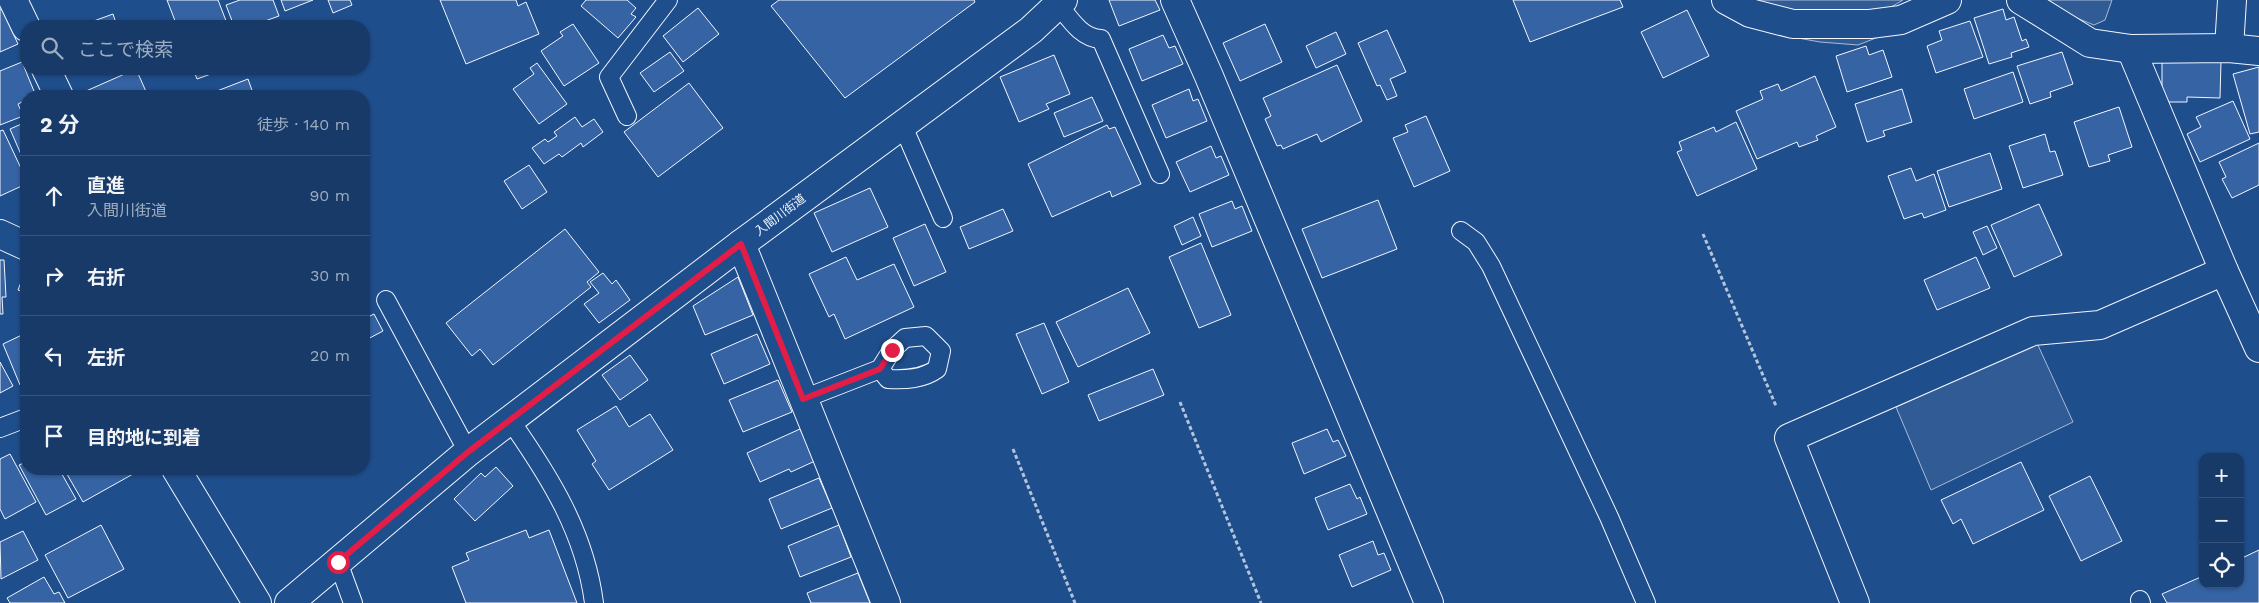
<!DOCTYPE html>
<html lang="ja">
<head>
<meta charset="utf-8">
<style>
  :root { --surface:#173a69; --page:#20416f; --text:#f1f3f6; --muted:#9eadc0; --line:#36547d }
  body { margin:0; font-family:"Work Sans","Noto Sans JP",sans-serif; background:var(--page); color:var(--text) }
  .controls { position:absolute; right:15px; bottom:15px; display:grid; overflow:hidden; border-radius:10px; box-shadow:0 1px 4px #0004 }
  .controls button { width:45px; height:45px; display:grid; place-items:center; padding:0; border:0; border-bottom:1px solid var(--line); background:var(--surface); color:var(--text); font:25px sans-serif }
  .stop { position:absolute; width:15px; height:15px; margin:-11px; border:4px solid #e11d48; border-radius:50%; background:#fff }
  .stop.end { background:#e11d48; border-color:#fff; box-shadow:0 1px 5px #0008 }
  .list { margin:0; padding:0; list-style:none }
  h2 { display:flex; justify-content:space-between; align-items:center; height:65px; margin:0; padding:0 20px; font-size:21px }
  h2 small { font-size:16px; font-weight:400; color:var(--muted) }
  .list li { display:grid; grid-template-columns:32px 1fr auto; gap:15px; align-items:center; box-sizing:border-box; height:80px; padding:0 20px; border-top:1px solid var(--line) }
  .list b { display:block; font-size:19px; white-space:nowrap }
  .list p { margin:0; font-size:16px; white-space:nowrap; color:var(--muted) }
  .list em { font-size:16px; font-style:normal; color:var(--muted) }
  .icon { flex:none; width:28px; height:28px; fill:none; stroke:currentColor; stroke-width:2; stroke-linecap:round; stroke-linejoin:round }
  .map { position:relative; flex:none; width:2259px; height:603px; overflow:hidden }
  .search { position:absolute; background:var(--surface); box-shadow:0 1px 4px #0004; left:20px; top:20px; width:350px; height:55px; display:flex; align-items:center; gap:12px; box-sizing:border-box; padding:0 18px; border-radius:20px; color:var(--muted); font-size:19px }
  .panel { position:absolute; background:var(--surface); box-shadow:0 1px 4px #0004; left:20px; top:90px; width:350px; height:385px; border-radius:20px }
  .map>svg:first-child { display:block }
  .built { fill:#305b95; stroke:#a8bbd7 }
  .building { fill:#3563a3; stroke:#f2f6ff }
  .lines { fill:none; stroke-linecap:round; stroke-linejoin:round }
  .lane-casing { stroke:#f2f6ff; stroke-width:20 }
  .street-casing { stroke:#f2f6ff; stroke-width:30 }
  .path { stroke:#b3c4dc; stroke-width:3; stroke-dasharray:4 2.5; stroke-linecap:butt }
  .lane { stroke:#1f4e8c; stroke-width:18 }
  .street { stroke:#1f4e8c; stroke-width:28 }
  .route { stroke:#e11d48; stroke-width:6 }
  .labels { text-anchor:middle; stroke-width:4; stroke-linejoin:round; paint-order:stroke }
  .street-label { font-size:12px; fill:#f2f6ff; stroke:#1f4e8c }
</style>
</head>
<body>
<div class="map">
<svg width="2259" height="603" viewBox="0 0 2259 603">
  <rect width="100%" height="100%" fill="#1f4e8c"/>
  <g class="built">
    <polygon points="1714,0 1903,0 1886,10 1886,34 1858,45 1820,42 1770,33 1731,17"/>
    <polygon points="2047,0 2112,0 2105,20 2094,25 2062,12"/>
    <polygon points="2037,343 2073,422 1931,490 1896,407"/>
  </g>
  <g class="building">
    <polygon points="167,0 218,0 228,26 177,26"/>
    <polygon points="240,0 273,0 279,16 251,26 234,26 226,5"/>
    <polygon points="281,0 313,0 285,11"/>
    <polygon points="328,0 350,0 352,5 333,13"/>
    <polygon points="440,0 516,0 518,6 526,2 539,34 466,64"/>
    <polygon points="586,0 627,0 636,8 631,14 636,17 618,38 581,6"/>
    <polygon points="779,0 974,0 975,2 845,98 771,6"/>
    <polygon points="1109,0 1155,0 1160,10 1119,26"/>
    <polygon points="1513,0 1620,0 1623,7 1530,42"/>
    <polygon points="698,8 719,34 683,62 663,36"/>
    <polygon points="0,9 2,9 18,44 0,52"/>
    <polygon points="2003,9 2006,20 2014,17 2022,41 2026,39 2029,47 2011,53 2012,57 1989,64 1974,18"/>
    <polygon points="1687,10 1709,56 1663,78 1641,32"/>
    <polygon points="113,14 117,26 80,26"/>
    <polygon points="1970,21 1983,57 1936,73 1927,46 1942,40 1939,31"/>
    <polygon points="573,24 599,63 564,86 541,51 563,36 560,32"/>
    <polygon points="1265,24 1282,62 1240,81 1223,43"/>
    <polygon points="1387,30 1406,72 1390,79 1397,96 1387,100 1380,85 1377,86 1358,43"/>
    <polygon points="1336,32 1346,54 1316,68 1306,46"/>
    <polygon points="1163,35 1169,48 1175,46 1183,64 1142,81 1129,49"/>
    <polygon points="1866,46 1869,55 1883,50 1892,77 1847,92 1836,56"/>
    <polygon points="670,52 684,71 654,92 640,73"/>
    <polygon points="2062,52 2073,84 2050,92 2051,97 2030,104 2017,66"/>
    <polygon points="1054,55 1070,94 1046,104 1049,109 1019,122 1000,77"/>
    <polygon points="2162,60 2221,61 2220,98 2187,97 2187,102 2167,102 2162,94"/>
    <polygon points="22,62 36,96 26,96 26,100 18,104 23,116 0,125 0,71"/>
    <polygon points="537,63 567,104 539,124 513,89 534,74 530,68"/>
    <polygon points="1337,65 1362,121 1321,142 1317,134 1283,149 1281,145 1277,146 1265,119 1271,116 1263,98"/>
    <polygon points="2259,67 2259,132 2250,134 2233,74"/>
    <polygon points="136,69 148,96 78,96 77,95"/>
    <polygon points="193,69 225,69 197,79"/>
    <polygon points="2013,72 2023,102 1974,119 1964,89"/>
    <polygon points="1815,76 1836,127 1816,136 1818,140 1799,147 1797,142 1757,159 1736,111 1763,99 1760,91 1778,84 1781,91"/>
    <polygon points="248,79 254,96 204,96"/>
    <polygon points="689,83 723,128 658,177 624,132"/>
    <polygon points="1189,89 1193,101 1198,99 1207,121 1166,138 1152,105"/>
    <polygon points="1902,89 1912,122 1883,131 1885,136 1867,142 1855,104"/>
    <polygon points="1092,97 1103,121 1064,137 1054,113"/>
    <polygon points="2233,101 2250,139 2200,162 2187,134 2201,127 2196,117"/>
    <polygon points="2119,107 2132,147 2108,155 2110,161 2089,167 2074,122"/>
    <polygon points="1426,116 1450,171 1414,187 1393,138 1408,132 1405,125"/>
    <polygon points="575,117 582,127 594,119 603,132 583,147 581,143 562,157 559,154 544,164 532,148 545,139 548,142 557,136 554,132"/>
    <polygon points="26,122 26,166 10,129"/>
    <polygon points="1736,122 1757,169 1697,196 1677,152 1682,150 1679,142 1714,127 1716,132"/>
    <polygon points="1107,125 1109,129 1115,127 1141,184 1112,197 1110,191 1052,217 1028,164"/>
    <polygon points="3,130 26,179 26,184 0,196 0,131"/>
    <polygon points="2045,134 2050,152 2055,151 2063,175 2023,188 2009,146"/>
    <polygon points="2259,143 2259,185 2232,198 2222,179 2226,177 2219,162"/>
    <polygon points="1211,146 1216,158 1221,156 1229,175 1190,192 1176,162"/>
    <polygon points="1990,153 2002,189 1949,207 1937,171"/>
    <polygon points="529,165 547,192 522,209 504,181"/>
    <polygon points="1911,168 1916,181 1934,174 1946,210 1924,218 1922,213 1904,219 1888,176"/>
    <polygon points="870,188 888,227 832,252 814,213"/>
    <polygon points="1378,200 1397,249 1322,278 1302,229"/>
    <polygon points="1232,201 1235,209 1242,206 1252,231 1212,247 1199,214"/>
    <polygon points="2039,204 2062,255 2014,277 1991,225"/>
    <polygon points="1003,209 1013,231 969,249 960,227"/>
    <polygon points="1193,217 1201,236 1182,245 1174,226"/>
    <polygon points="925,224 946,272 914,286 893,238"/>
    <polygon points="1987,226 1997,248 1983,255 1973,232"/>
    <polygon points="565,229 599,272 587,282 591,287 493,365 480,349 472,356 446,323"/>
    <polygon points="1201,243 1231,315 1199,328 1169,257"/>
    <polygon points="846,257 857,280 894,264 914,307 845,339 834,314 829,317 809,274"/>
    <polygon points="1976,257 1990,288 1937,310 1924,280"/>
    <polygon points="0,260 4,260 6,297 2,297 3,314 0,314"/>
    <polygon points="26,269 26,293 18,290"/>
    <polygon points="603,273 612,284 616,280 630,300 599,323 584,304 599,293 590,282"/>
    <polygon points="738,277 753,315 705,335 693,306"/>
    <polygon points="1128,288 1150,333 1078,367 1056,322"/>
    <polygon points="374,314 383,331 364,341 364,319"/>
    <polygon points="1044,323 1069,382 1042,394 1016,334"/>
    <polygon points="26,333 26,383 20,385 3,344"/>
    <polygon points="757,334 770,364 724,384 711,354"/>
    <polygon points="630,355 648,380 620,400 602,375"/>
    <polygon points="0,362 13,386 0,393"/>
    <polygon points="1153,369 1164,395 1099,421 1088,395"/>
    <polygon points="778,380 792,412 743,432 729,400"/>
    <polygon points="616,406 629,427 650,414 673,450 609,490 592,464 596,461 577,430"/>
    <polygon points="800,429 815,461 791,472 789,469 760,482 747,453"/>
    <polygon points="1327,429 1333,442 1338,440 1346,456 1304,474 1292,443"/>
    <polygon points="10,454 36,502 5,519 0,509 0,459"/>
    <polygon points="26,462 26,469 59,469 76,499 46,515 19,465"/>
    <polygon points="2021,462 2044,510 1973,544 1961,519 1953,524 1941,500"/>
    <polygon points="496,467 513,486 475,521 454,499 481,473 485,477"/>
    <polygon points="64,469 142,469 83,502"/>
    <polygon points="2090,476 2122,541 2081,561 2049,496"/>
    <polygon points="819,478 832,508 781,529 769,499"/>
    <polygon points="1350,484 1357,499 1360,497 1367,514 1328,530 1315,498"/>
    <polygon points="101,525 124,569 68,598 45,555"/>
    <polygon points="839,525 851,557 800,577 788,546"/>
    <polygon points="526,530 529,538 549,530 577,603 466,603 452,567 469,560 466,553"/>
    <polygon points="23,531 38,560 1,579 0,542"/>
    <polygon points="1373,541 1378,555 1384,553 1391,570 1352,587 1339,555"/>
    <polygon points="2259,550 2259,603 2167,603 2162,594 2203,576 2203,584 2240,584 2240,559"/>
    <polygon points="858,573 870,603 811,603 807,593"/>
    <polygon points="44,577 54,594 59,592 65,603 10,603 7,598"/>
  </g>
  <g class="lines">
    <g class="lane-casing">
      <g id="lane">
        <path d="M 1058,4 C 1070,19 1081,38 1101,39 L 1160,174"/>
        <polyline points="627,116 609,77 668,0"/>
        <polyline points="902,124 943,218"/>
        <polyline points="1461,231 1476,242 1491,266 1609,517 1646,603"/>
        <polyline points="386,300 468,452"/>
        <path d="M 803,399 L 880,369 L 892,350 L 905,338 L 926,336 L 941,351 L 937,369 C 923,379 906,380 888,379 L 880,369"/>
        <path d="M 510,420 C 550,477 585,533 594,603"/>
        <polyline points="0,428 26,418"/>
        <polyline points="338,562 353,603"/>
        <polyline points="2140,600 2141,603"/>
      </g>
    </g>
    <g class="street-casing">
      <g id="street">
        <polyline points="13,0 26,27"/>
        <polyline points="1175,0 1208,74 1429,603"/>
        <polyline points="1726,0 1750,13 1793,24 1870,24 1901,20 1947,0"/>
        <polyline points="2021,0 2090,43 2131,49 2229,48 2259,51"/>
        <polyline points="2229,48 2232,0"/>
        <polyline points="2131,49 2224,271 2259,348"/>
        <polyline points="46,69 59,96"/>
        <polyline points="0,234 26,246"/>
        <polyline points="741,244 886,603"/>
        <polyline points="176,469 257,603"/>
        <polyline points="289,603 468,452 741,244 1031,30 1063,0"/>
        <polyline points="1855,603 1789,438 2033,331 2100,325 2224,271"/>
      </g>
    </g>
    <g class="path">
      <polyline points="1703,234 1776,406"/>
      <polyline points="1180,402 1261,603"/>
      <polyline points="1013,449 1075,603"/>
    </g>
    <use href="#lane" class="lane"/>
    <use href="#street" class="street"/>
  </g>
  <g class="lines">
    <polyline class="route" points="338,562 468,452 741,244 803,399 880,369 892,350"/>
  </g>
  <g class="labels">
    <g class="street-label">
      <text transform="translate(780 215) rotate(-37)" y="4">入間川街道</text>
    </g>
  </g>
</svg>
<div class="controls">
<button>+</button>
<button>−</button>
<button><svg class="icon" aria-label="locate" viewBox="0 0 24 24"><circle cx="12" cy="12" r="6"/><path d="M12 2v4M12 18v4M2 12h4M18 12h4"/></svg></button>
</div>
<div class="stop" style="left:338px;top:562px"></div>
<div class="stop end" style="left:892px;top:350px"></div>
<div class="search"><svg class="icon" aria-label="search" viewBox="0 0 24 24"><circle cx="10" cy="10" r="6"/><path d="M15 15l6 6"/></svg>ここで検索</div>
<section class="panel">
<h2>2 分<small>徒歩 · 140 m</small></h2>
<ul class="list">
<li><svg class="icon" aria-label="ahead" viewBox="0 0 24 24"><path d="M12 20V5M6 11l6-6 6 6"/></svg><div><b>直進</b><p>入間川街道</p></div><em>90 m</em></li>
<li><svg class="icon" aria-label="right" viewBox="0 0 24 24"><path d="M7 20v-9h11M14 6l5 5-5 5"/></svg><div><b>右折</b></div><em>30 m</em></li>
<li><svg class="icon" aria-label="left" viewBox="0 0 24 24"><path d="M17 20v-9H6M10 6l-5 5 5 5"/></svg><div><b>左折</b></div><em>20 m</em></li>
<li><svg class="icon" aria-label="arrive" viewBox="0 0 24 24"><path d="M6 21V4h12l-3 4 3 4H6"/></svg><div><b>目的地に到着</b></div></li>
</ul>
</section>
</div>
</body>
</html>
